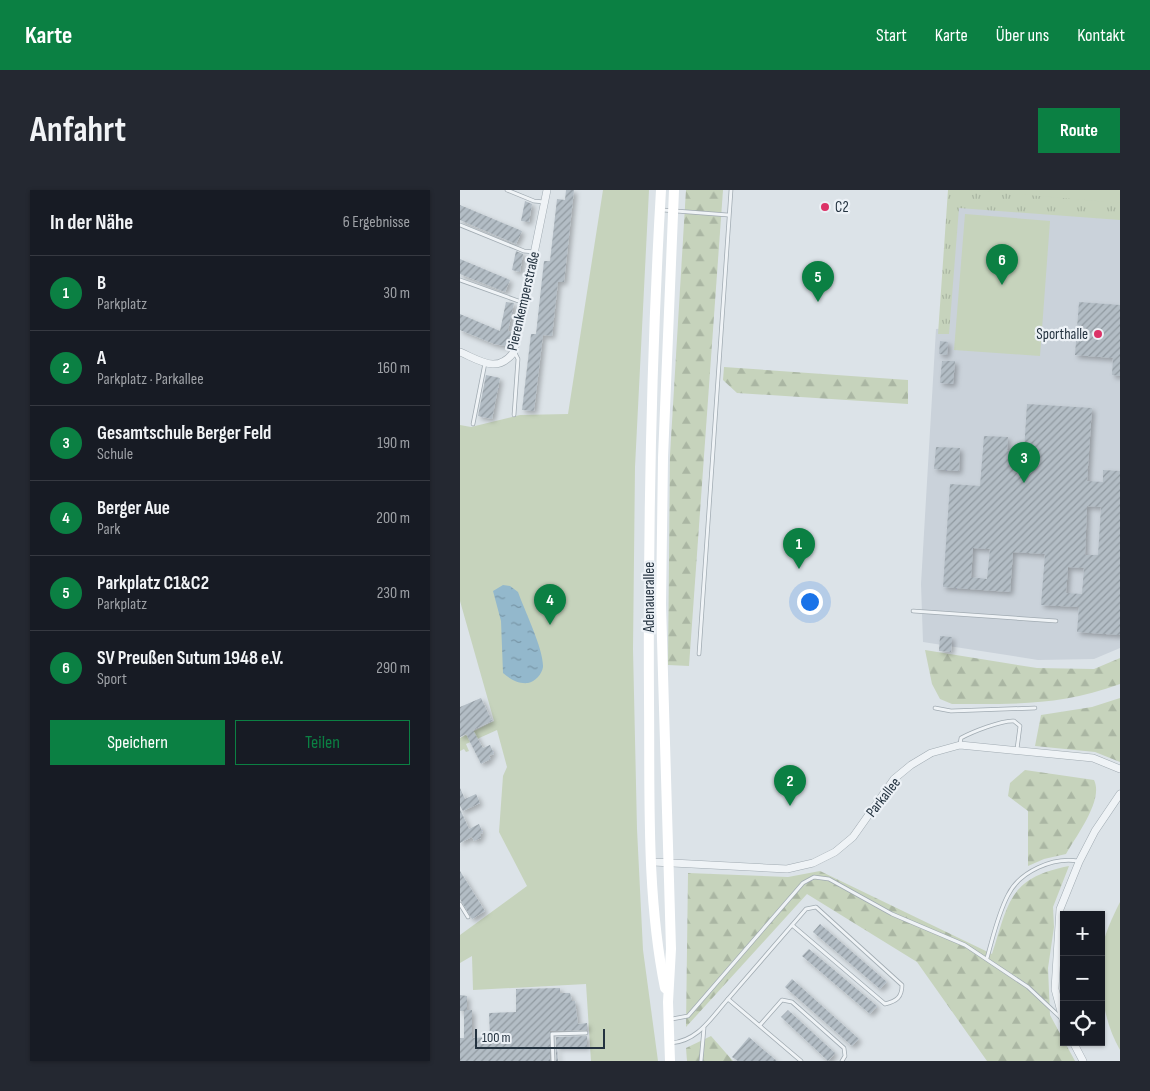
<!DOCTYPE html>
<html lang="de">
<head>
<meta charset="utf-8">
<style>
  :root { --surface:#171b24; --page:#242831; --text:#f1f3f6; --muted:#9ea1a6; --line:#363941; --accent:#0b8043 }
  body { margin:0; font-family:"Sofia Sans Condensed",sans-serif; background:var(--page); color:var(--text) }
  .controls { position:absolute; right:15px; bottom:15px; display:grid; overflow:hidden; border-radius:0px; box-shadow:0 1px 4px #0004 }
  .controls button { width:45px; height:45px; display:grid; place-items:center; padding:0; border:0; border-bottom:1px solid var(--line); background:var(--surface); color:var(--text); font:25px sans-serif }
  .scale { position:absolute; left:15px; bottom:12px; width:130px; box-sizing:border-box; padding-left:5px; border:2px solid #243340; border-top:0; font-size:14px; line-height:18px; white-space:nowrap; color:#243340; -webkit-text-stroke:4px #ecf1f6; paint-order:stroke }
  .you { position:absolute; left:349px; top:411px; width:18px; height:18px; margin:-12px; border:4px solid #fff; border-radius:50%; background:#1a73e8; box-shadow:0 0 0 8px #1a73e833 }
  .badge { display:grid; place-items:center; width:32px; height:32px; border-radius:50%; background:var(--accent); color:#fff; font-size:16px; font-weight:700 }
  .pin { position:absolute; translate:-50% -41px; filter:drop-shadow(0 1px 2px #0008) }
  .pin::after { content:''; position:absolute; top:26px; width:18px; height:15px; background:inherit; clip-path:polygon(0 0,100% 0,50% 100%) }
  .list { margin:0; padding:0; list-style:none }
  h2 { display:flex; justify-content:space-between; align-items:center; height:65px; margin:0; padding:0 20px; font-size:21px }
  h2 small { font-size:16px; font-weight:400; color:var(--muted) }
  .list li { display:grid; grid-template-columns:32px 1fr auto; gap:15px; align-items:center; box-sizing:border-box; height:75px; padding:0 20px; border-top:1px solid var(--line) }
  .list b { display:block; font-size:19px; white-space:nowrap }
  .list p { margin:0; font-size:16px; white-space:nowrap; color:var(--muted) }
  .list em { font-size:16px; font-style:normal; color:var(--muted) }
  .actions { display:flex; gap:10px; padding:15px 20px }
  .actions a { flex:1; padding:11px 0; border:1px solid var(--accent); border-radius:0px; text-align:center; font-size:18px; color:var(--accent) }
  .actions .main { background:var(--accent); color:#fff }
  .icon { flex:none; width:28px; height:28px; fill:none; stroke:currentColor; stroke-width:2; stroke-linecap:round; stroke-linejoin:round }
  .map { position:relative; flex:none; width:660px; height:871px; overflow:hidden; border-radius:0px }
  header { display:flex; align-items:center; gap:30px; box-sizing:border-box; height:70px; padding:0 25px; background:var(--accent); color:#fff }
  header strong { font-size:24px }
  nav { display:flex; gap:28px; margin-inline-start:auto; font-size:18px }
  .intro { display:flex; align-items:center; justify-content:space-between; box-sizing:border-box; height:120px; padding:0 30px }
  h1 { margin:0; font-size:35px }
  .button { padding:12px 22px; border-radius:0px; background:var(--accent); color:#fff; font-size:18px; font-weight:700 }
  main { display:flex; gap:30px; padding:0 30px }
  aside { flex:1; background:var(--surface); border-radius:0px; box-shadow:0 1px 4px #0004 }
  .map>svg:first-child { display:block }
  .built { fill:#cad2da }
  .grass { fill:url(#grass-tufts) }
  .forest { fill:url(#forest-firs) }
  .green { fill:#c6d3bc }
  .water { fill:url(#water-ripples) }
  .building { fill:url(#building-hatch); fill-rule:evenodd; filter:url(#shadow) }
  .lines { fill:none; stroke-linecap:round; stroke-linejoin:round }
  .service-casing { stroke:#a1abb2; stroke-width:4.5 }
  .minor-casing { stroke:#a1abb2; stroke-width:8 }
  .service { stroke:#eff3f6; stroke-width:3 }
  .minor { stroke:#eff3f6; stroke-width:7 }
  .secondary { stroke:#fff; stroke-width:10 }
  .poi-dot { fill:#dc3267; stroke:#ecf1f6; stroke-width:2 }
  .labels { text-anchor:middle; stroke-width:4.5; stroke-linejoin:round; paint-order:stroke }
  .poi-label { font-size:15px; fill:#243340; stroke:#ecf1f6; text-anchor:start }
  .street-label { font-size:15px; fill:#243340; stroke:#ecf1f6 }
</style>
</head>
<body>
<header>
<strong>Karte</strong>
<nav><a>Start</a><a>Karte</a><a>Über uns</a><a>Kontakt</a></nav>
</header>
<div class="intro"><h1>Anfahrt</h1><a class="button">Route</a></div>
<main>
<aside>
<h2>In der Nähe<small>6 Ergebnisse</small></h2>
<ul class="list">
<li><span class="badge">1</span><div><b>B</b><p>Parkplatz</p></div><em>30 m</em></li>
<li><span class="badge">2</span><div><b>A</b><p>Parkplatz · Parkallee</p></div><em>160 m</em></li>
<li><span class="badge">3</span><div><b>Gesamtschule Berger Feld</b><p>Schule</p></div><em>190 m</em></li>
<li><span class="badge">4</span><div><b>Berger Aue</b><p>Park</p></div><em>200 m</em></li>
<li><span class="badge">5</span><div><b>Parkplatz C1&amp;C2</b><p>Parkplatz</p></div><em>230 m</em></li>
<li><span class="badge">6</span><div><b>SV Preußen Sutum 1948 e.V.</b><p>Sport</p></div><em>290 m</em></li>
</ul>
<div class="actions"><a class="main">Speichern</a><a>Teilen</a></div>
</aside>
<div class="map">
<svg width="660" height="871" viewBox="0 0 660 871">
  <defs>
    <pattern id="grass-tufts" width="24" height="20" patternUnits="userSpaceOnUse" patternTransform="scale(1.25)"><rect width="24" height="20" fill="#c6d3bc"/><path d="M3 7l-1-3M5 7V3M7 7l1-3M15 17l-1-3M17 17v-4M19 17l1-3" fill="none" stroke="#aab6a3"/></pattern>
    <pattern id="forest-firs" width="22" height="20" patternUnits="userSpaceOnUse" patternTransform="scale(1.25)"><rect width="22" height="20" fill="#c6d3bc"/><path d="M5 1l3.5 6h-7zM16 11l3.5 6h-7z" fill="#aab6a3"/></pattern>
    <pattern id="water-ripples" width="26" height="14" patternUnits="userSpaceOnUse" patternTransform="scale(1.25)"><rect width="26" height="14" fill="#93b8cc"/><path d="M2 4q2-2 4 0t4 0M15 11q2-2 4 0t4 0" fill="none" stroke="#7896a7"/></pattern>
    <pattern id="building-hatch" width="6" height="6" patternUnits="userSpaceOnUse" patternTransform="scale(1.25)"><rect width="6" height="6" fill="#b3bdc5"/><path d="M-1 1l2-2M0 6l6-6M5 7l2-2" fill="none" stroke="#919aa1"/></pattern>
    <filter id="shadow"><feDropShadow dx="3" dy="3" stdDeviation="2.5" flood-color="#0004"/></filter>
  </defs>
  <rect width="100%" height="100%" fill="#dce3e8"/>
  <polygon class="built" points="497,13 660,25 660,458 634,469 578,470 463,452 461,394 476,139 487,138"/>
  <polygon class="grass" points="488,0 660,0 660,30 499,18 489,144 478,144"/>
  <g class="forest">
    <polygon points="226,0 263,0 229,476 208,475 210,265"/>
    <polygon points="264,177 448,190 448,214 277,203 263,190"/>
    <path d="M 465,460 L 577,478 L 634,479 L 660,468 L 660,494 C 599,516 555,514 492,514 L 480,509 L 472,494 Z"/>
    <polygon points="660,508 660,572 635,562 575,556 581,525 632,517"/>
    <path d="M 565,580 L 634,590 C 644,610 616,646 606,664 L 584,669 L 568,676 L 568,621 L 548,606 L 550,593 Z"/>
    <path d="M 609,676 L 593,717 L 594,737 L 588,778 L 590,825 L 615,871 L 527,871 L 457,772 L 347,704 L 226,837 L 228,683 L 328,687 L 360,681 L 532,764 C 549,711 549,688 609,676 Z"/>
    <polygon points="251,846 273,871 227,871 226,858"/>
  </g>
  <g class="green">
    <polygon points="143,0 189,0 175,277 173,459 177,639 183,760 198,871 131,871 126,794 13,800 12,766 0,773 0,745 67,696 39,642 43,586 47,577 37,540 6,554 9,561 6,562 4,559 0,561 0,548 34,531 0,411 0,235 11,237 60,225 108,224"/>
    <polygon points="509,0 660,0 660,13"/>
    <polygon points="505,24 590,31 580,166 494,160"/>
    <path d="M 660,712 L 660,860 C 644,832 638,795 641,763 C 643,747 653,726 660,712 Z"/>
  </g>
  <path class="water" d="M 43,395 L 50,396 L 58,402 C 64,419 84,460 83,477 C 82,484 75,492 68,493 C 58,494 50,489 43,483 L 41,431 L 33,401 Z"/>
  <g class="building">
    <polygon points="106,0 114,0 104,92 98,92 92,146 83,145 74,221 62,220 71,144 76,144 84,71 90,71 97,9 105,10"/>
    <polygon points="65,11 72,14 69,32 61,31"/>
    <polygon points="0,15 62,41 56,54 0,30"/>
    <polygon points="56,61 63,64 60,82 52,80"/>
    <polygon points="0,69 50,90 45,102 0,84"/>
    <polygon points="46,112 54,113 48,141 53,142 50,157 34,154 0,140 0,124 40,141"/>
    <polygon points="619,112 660,115 660,186 652,185 653,168 615,165"/>
    <polygon points="480,151 488,152 487,165 479,164"/>
    <polygon points="482,171 495,171 493,194 480,193"/>
    <polygon points="26,185 40,188 32,229 18,226"/>
    <path d="M 567,214 L 632,218 L 627,291 L 643,292 L 643,280 L 660,281 L 660,445 L 617,442 L 619,417 L 581,415 L 585,364 L 553,362 L 550,402 L 483,397 L 490,294 L 520,296 L 524,246 L 548,247 L 547,260 L 564,261 ZM 627,316 L 641,317 L 638,365 L 625,365 ZM 513,358 L 530,359 L 527,389 L 511,387 ZM 608,377 L 624,378 L 622,404 L 606,403 Z"/>
    <polygon points="476,257 500,258 499,281 474,279"/>
    <polygon points="480,446 492,447 491,462 479,461"/>
    <polygon points="21,508 32,531 13,540 23,558 30,555 34,564 29,566 31,569 21,574 6,544 0,547 0,517"/>
    <polygon points="0,598 5,609 16,604 20,613 3,621 0,616"/>
    <polygon points="0,619 9,639 19,634 23,643 20,644 21,648 14,651 12,647 0,653"/>
    <polygon points="0,681 25,721 12,729 0,709"/>
    <polygon points="360,734 427,792 420,799 353,742"/>
    <polygon points="349,759 417,816 410,824 342,766"/>
    <polygon points="332,789 399,849 392,856 325,797"/>
    <polygon points="100,798 100,803 110,803 112,811 115,811 118,834 127,833 127,840 90,841 90,871 0,871 0,848 4,848 4,821 0,821 0,805 7,806 7,820 12,820 12,848 30,847 29,823 56,822 56,799"/>
    <polygon points="328,820 375,863 368,871 321,827"/>
    <polygon points="127,846 127,857 97,857 98,871 96,871 96,847"/>
    <polygon points="289,847 299,856 317,871 278,871 272,867"/>
  </g>
  <g class="lines">
    <g class="service-casing">
      <g id="service">
        <polyline points="47,0 74,11 84,12"/>
        <polyline points="203,20 268,25"/>
        <polyline points="0,35 64,61 74,62"/>
        <polyline points="0,90 64,113"/>
        <polyline points="54,225 58,169 55,163"/>
        <polyline points="13,234 25,173"/>
        <polyline points="453,421 596,431"/>
        <polyline points="239,464 271,0"/>
        <polyline points="475,518 491,521 575,518"/>
        <path d="M 500,554 L 501,548 C 512,542 542,530 554,531 L 560,536 L 557,559"/>
        <polyline points="0,714 8,727"/>
        <path d="M 527,768 C 533,747 538,724 548,705 C 560,681 593,667 618,671"/>
        <path d="M 268,809 L 346,719 L 356,717 L 442,795 C 442,807 437,811 425,814 L 332,735"/>
        <polyline points="212,829 228,826 343,693 354,687 369,689 432,724 505,755 568,797 601,828"/>
        <polyline points="300,835 322,810 332,812 384,858 385,866 382,871"/>
        <path d="M 211,853 C 238,851 251,828 268,809 L 341,871"/>
        <polyline points="93,871 92,844 126,843"/>
        <polyline points="241,871 244,838"/>
      </g>
    </g>
    <g class="minor-casing">
      <g id="minor">
        <path d="M 0,162 C 21,171 37,184 54,162 L 87,0"/>
        <polyline points="193,672 327,679 353,673 375,662 393,647 434,589 451,575 471,563 500,555 633,568 660,579"/>
        <polyline points="604,833 595,799 600,719 619,672 635,641 660,604"/>
        <polyline points="613,852 623,871"/>
      </g>
    </g>
    <use href="#service" class="service"/>
    <use href="#minor" class="minor"/>
    <g class="secondary">
      <path d="M 201,0 C 191,170 188,339 189,510 C 190,605 186,704 205,798"/>
      <polyline points="210,871 208,812 211,759 201,415 203,268 214,0"/>
    </g>
  </g>
  <g class="poi-dot">
    <circle cx="365" cy="17" r="5"/>
    <circle cx="638" cy="144" r="5"/>
  </g>
  <g class="labels">
    <g class="poi-label">
      <text x="375" y="22">C2</text>
      <text x="628" y="149" text-anchor="end">Sporthalle</text>
    </g>
    <g class="street-label">
      <text transform="translate(63 111) rotate(-77)" y="5">Pierenkemperstraße</text>
      <text transform="translate(189 407) rotate(-90)" y="5">Adenauerallee</text>
      <text transform="translate(423 607) rotate(-52)" y="5">Parkallee</text>
    </g>
  </g>
</svg>
<div class="controls">
<button>+</button>
<button>−</button>
<button><svg class="icon" aria-label="locate" viewBox="0 0 24 24"><circle cx="12" cy="12" r="6"/><path d="M12 2v4M12 18v4M2 12h4M18 12h4"/></svg></button>
</div>
<div class="scale">100 m</div>
<div class="you"></div>
<div class="pin badge" style="left:339px;top:379px">1</div>
<div class="pin badge" style="left:330px;top:616px">2</div>
<div class="pin badge" style="left:564px;top:293px">3</div>
<div class="pin badge" style="left:90px;top:435px">4</div>
<div class="pin badge" style="left:358px;top:112px">5</div>
<div class="pin badge" style="left:542px;top:95px">6</div>
</div>
</main>
</body>
</html>
